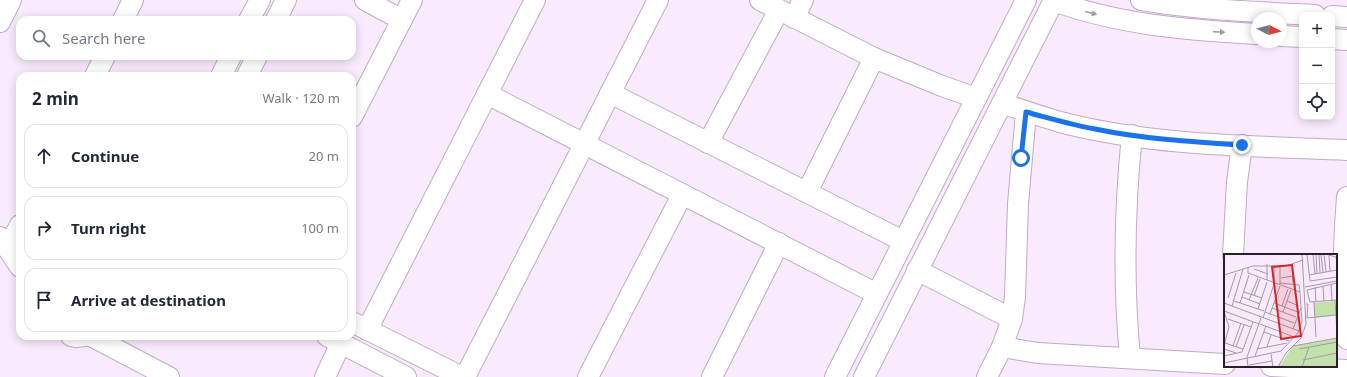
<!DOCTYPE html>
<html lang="en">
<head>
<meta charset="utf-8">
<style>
  :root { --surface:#fff; --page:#f2f2f3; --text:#1f2937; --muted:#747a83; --line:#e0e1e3 }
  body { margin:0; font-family:"Noto Sans",sans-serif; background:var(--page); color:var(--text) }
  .controls { position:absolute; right:12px; top:12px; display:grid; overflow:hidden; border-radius:8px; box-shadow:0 2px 10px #0003 }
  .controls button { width:36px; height:36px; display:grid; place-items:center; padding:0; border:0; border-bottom:1px solid var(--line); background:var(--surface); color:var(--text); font:20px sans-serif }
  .compass { position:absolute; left:1251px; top:12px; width:36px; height:36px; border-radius:50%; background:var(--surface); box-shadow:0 2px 10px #0003; rotate:97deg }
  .stop { position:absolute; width:12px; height:12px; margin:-9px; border:3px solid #1a73e8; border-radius:50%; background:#fff }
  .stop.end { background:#1a73e8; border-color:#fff; box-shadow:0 1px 4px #0008 }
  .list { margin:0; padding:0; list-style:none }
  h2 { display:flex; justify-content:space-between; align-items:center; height:52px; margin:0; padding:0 16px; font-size:17px }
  h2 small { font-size:13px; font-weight:400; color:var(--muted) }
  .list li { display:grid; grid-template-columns:26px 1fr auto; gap:12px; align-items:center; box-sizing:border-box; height:64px; margin:0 8px 8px; padding:0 8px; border:1px solid var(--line); border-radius:12px }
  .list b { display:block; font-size:15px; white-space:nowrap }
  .list em { font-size:13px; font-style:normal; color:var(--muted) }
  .icon { flex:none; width:22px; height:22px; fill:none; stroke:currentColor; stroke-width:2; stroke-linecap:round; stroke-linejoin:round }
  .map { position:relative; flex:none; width:1347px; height:377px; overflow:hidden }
  .search { position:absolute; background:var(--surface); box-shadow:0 2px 10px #0003; left:16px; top:16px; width:340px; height:44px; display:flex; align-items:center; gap:10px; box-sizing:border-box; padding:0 14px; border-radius:12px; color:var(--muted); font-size:15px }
  .panel { position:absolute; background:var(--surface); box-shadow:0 2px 10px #0003; left:16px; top:72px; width:340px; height:268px; border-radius:12px }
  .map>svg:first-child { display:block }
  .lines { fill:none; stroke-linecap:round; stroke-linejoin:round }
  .minor-casing { stroke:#c1aac7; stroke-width:22 }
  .minor { stroke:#fff; stroke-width:20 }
  .oneway { fill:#9e9a9f }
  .route { stroke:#1a73e8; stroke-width:5 }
  .inset-road { fill:none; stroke:#a599a9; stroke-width:1 }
  .view { fill:#d62828; fill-opacity:0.15; stroke:#d62828; stroke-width:2 }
  .inset-edge { fill:none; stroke:#281f2a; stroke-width:2 }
</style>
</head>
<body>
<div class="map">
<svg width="1347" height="377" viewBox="0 0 1347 377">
  <rect width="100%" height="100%" fill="#f9ebfd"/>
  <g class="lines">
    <g class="minor-casing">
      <g id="minor">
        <polyline points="365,0 402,20"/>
        <polyline points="760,0 874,58 942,86 976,98"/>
        <path d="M 1141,0 C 1198,10 1257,12 1315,15"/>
        <path d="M 1054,1 C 1120,25 1188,30 1257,34"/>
        <polyline points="1332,16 1347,17"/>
        <polyline points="794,18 803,0"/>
        <polyline points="123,20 133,0"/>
        <polyline points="249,20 260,0"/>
        <polyline points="276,20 286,0"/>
        <polyline points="0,22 11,0"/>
        <polyline points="1281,36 1302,37"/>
        <polyline points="1332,39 1347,40"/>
        <polyline points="95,76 105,56"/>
        <polyline points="221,76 231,56"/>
        <polyline points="247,76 257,56"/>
        <polyline points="610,93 903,241"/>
        <polyline points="487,94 877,294"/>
        <path d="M 1002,103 C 1021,110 1040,116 1060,122 C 1151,146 1253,146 1347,150"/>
        <polyline points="352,117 412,0"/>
        <polyline points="708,143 779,10"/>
        <polyline points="807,192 874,58"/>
        <path d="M 1347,197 C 1343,244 1342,292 1347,339"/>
        <polyline points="0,237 20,267"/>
        <polyline points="8,248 20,225"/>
        <polyline points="1233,255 1237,182 1242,145"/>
        <polyline points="917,270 1012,319"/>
        <polyline points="352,322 462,377"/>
        <polyline points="367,330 535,0"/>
        <polyline points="71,336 76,337 85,336"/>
        <polyline points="91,336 169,377"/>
        <polyline points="327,336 406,377"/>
        <polyline points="1002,347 1038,353 1225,364"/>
        <path d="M 1130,358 C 1123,282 1124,212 1132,135"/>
        <polyline points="1271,366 1347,370"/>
        <polyline points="325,377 341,343"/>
        <polyline points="465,377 658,0"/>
        <polyline points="588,377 682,195"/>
        <polyline points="712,377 779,243"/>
        <polyline points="835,377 1026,0"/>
        <polyline points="864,377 1054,0"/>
        <polyline points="987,377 1002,347 1012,319 1015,297 1018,204 1026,112"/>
      </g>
    </g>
    <use href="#minor" class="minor"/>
  </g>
  <defs><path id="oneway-solid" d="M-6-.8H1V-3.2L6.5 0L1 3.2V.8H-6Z"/></defs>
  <g class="oneway">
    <use href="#oneway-solid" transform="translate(1091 13) rotate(15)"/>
    <use href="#oneway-solid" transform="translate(1219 32) rotate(3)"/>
  </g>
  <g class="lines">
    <path class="route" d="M 1021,158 L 1026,112 C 1049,118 1072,125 1095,129 C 1143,139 1193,142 1242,145"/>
  </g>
  <g transform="translate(1224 254)">
    <rect width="113" height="113" fill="#f9ebfd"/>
    <path d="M 111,47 L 112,61 L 91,64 L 90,49 ZM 113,84 L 113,113 L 55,113 L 69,92 Z" fill="#c3e1aa"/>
    <path class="inset-road" d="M 83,0 L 86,27 L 113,23M 89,0 L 91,20M 92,0 L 93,20M 95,0 L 96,19M 97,0 L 99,19M 100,0 L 102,18M 101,0 L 112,3 L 113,10M 105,2 L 106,17M 43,10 L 43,26M 68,11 L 69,29M 24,13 L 24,19 L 76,38 L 77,54 L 69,75M 30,15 L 44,20M 0,21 L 29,12 L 62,12 L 79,6M 85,21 L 113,16M 57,24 L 69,22M 50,29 L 50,11M 56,29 L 75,31 L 76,38M 113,29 L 83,36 L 86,48 L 113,46M 56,30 L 56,12M 107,30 L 108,47M 99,32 L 100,47M 81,33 L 113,27M 91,33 L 92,48M 20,38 L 38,44M 30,42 L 36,25M 18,43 L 36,50M 4,44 L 12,19M 25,46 L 34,24M 111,46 L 113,79M 10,47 L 40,57M 63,47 L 75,52M 90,48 L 92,83M 0,49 L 75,77M 16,49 L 25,21M 50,49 L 74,58M 82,50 L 84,50 L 83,64 L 112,61M 8,52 L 19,15M 58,52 L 64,35M 48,54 L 72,63M 34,55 L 43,28M 0,57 L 35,70M 41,58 L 70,69M 59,58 L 67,36M 46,60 L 56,32M 39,64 L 50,30M 4,65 L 27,73M 36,70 L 70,83M 40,78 L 65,87M 1,89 L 19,95M 0,91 L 5,73 L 0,57M 9,92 L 17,69M 69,92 L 113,84M 12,93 L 20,71M 43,93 L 47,81M 0,95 L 12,99M 33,95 L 63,89M 75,95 L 113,88M 47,100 L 49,113M 0,102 L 18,98 L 29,68M 31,102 L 42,72M 79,106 L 113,99M 0,109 L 57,97 L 74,79 L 78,67 L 77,54M 25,111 L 48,107M 24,113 L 23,103 L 37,64M 54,113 L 62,99 L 77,84 L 82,70 L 78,0M 78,113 L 85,93"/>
    <path class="view" d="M 68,11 L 77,82 L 57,85 L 48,13 Z"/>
    <rect width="113" height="113" class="inset-edge"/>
  </g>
</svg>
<div class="controls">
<button>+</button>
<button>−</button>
<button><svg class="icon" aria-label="locate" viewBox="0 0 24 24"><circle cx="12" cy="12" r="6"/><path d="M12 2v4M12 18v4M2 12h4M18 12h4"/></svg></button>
</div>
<svg class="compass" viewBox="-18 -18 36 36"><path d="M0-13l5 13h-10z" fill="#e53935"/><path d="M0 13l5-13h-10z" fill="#747a83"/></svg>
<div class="stop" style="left:1021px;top:158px"></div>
<div class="stop end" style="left:1242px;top:145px"></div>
<div class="search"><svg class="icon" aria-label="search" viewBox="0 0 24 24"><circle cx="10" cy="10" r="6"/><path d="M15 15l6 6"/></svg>Search here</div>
<section class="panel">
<h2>2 min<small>Walk · 120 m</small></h2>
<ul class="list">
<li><svg class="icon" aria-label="ahead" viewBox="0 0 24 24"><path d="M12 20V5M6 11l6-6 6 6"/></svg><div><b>Continue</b></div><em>20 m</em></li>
<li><svg class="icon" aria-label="right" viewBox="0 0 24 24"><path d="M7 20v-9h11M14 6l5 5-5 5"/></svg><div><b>Turn right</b></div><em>100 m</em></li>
<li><svg class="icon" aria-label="arrive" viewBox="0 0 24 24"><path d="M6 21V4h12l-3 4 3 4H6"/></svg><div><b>Arrive at destination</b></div></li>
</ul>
</section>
</div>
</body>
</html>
